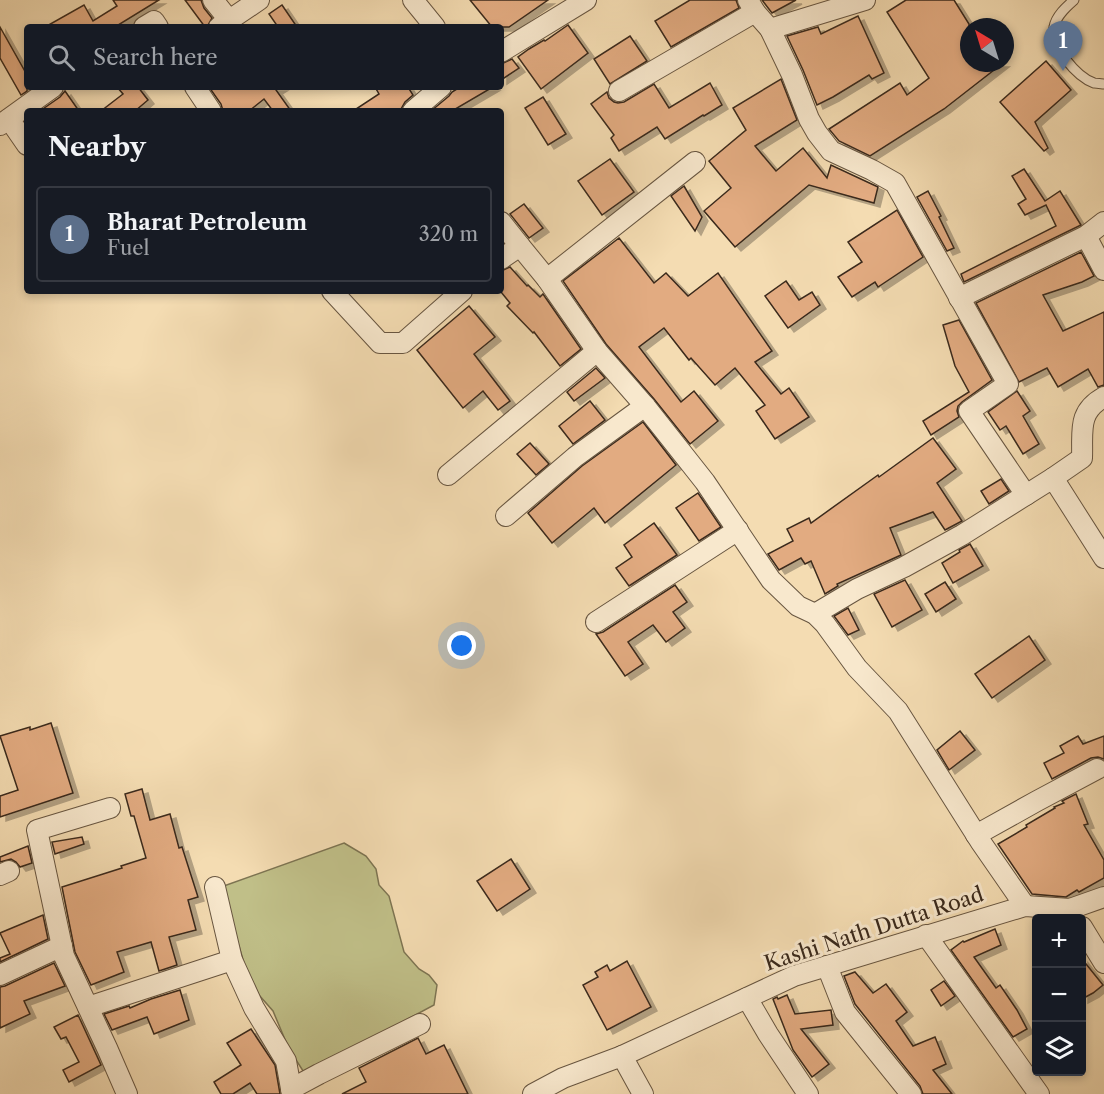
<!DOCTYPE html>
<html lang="en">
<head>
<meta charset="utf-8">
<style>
  :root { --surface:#171b24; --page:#20242c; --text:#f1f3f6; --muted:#9ea1a6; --line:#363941; --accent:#b45309 }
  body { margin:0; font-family:"Libre Caslon Text",serif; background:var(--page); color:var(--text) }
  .controls { position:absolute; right:18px; bottom:18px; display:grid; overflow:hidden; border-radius:6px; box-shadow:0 3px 9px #0003 }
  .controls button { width:54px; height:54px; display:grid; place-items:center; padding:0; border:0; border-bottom:2px solid var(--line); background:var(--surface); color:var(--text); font:30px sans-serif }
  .compass { position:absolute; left:960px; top:18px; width:54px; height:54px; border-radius:50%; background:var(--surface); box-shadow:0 3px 9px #0003; rotate:322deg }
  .you { position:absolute; left:462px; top:646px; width:21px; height:21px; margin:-15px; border:4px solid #fff; border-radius:50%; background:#1a73e8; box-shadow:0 0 0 9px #1a73e833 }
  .badge { display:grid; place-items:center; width:39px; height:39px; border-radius:50%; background:var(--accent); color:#fff; font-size:20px; font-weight:700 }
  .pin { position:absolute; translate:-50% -50px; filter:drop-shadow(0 2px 3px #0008) }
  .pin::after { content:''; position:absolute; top:32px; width:21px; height:18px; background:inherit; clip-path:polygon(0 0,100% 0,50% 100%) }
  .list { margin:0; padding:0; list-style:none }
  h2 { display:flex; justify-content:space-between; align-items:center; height:78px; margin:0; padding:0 24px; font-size:26px }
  h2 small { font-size:20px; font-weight:400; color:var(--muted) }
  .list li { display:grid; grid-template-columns:39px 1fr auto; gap:18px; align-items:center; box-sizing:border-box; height:96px; margin:0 12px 12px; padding:0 12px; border:2px solid var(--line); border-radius:6px }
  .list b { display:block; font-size:22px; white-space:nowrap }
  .list p { margin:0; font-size:20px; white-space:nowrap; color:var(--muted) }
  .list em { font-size:20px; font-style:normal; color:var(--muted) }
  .icon { flex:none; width:33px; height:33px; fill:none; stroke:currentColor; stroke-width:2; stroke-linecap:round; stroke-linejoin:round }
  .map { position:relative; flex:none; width:1104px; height:1094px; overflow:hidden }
  .search { position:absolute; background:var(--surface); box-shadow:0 3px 9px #0003; left:24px; top:24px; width:480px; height:66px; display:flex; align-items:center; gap:15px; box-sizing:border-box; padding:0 21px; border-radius:6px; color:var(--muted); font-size:22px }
  .panel { position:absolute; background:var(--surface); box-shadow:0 3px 9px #0003; left:24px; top:108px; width:480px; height:186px; border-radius:6px }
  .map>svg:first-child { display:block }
  .green { fill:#c0bf88; stroke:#7d7452; stroke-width:1.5 }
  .building { fill:#e2ab81; stroke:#3a291b; stroke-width:1.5; filter:url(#shadow) }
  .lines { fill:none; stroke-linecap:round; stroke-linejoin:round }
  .lane-casing { stroke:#685641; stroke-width:11 }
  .street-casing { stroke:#685641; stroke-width:22 }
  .lane { stroke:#f8e8cd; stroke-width:9 }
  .street { stroke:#f8e8cd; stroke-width:20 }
  .labels { text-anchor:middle; stroke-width:6; stroke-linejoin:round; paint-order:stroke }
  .street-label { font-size:21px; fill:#3a291b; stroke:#f8e8cd }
</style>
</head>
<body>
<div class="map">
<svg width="1104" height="1094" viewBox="0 0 1104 1094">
  <defs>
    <filter id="shadow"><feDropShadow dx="6" dy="4" stdDeviation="0" flood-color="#0004"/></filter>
  </defs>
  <rect width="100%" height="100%" fill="#f4dcb2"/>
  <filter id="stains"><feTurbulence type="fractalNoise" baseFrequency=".00333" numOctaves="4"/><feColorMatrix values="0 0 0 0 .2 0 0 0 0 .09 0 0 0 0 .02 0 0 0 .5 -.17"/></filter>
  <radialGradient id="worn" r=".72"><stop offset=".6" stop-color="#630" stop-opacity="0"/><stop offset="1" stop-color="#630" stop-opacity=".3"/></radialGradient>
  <polygon class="green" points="344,843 366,856 376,869 379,885 389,896 404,952 419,969 429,975 437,985 434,1005 305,1074 289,1049 273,1011 259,995 245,966 221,887"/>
  <g class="building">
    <polygon points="113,0 159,0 115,27 45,27 84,5 93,21 117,6"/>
    <polygon points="185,0 201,0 204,8 212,18 208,25 205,27"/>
    <polygon points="470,0 548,0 509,27 492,27"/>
    <polygon points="690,0 736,0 739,8 671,47 655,21"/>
    <polygon points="762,0 796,0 772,13"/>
    <polygon points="906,0 954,0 969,24 969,63 1003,63 944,109 870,156 839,141 829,129 900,83 907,95 929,78 887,12"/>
    <polygon points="282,5 297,27 278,27 269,14"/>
    <polygon points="858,16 884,73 872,79 869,75 833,97 817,105 803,70 787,36 818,27 821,34"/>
    <polygon points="568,25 588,53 541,89 518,57 529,49 544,40 545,41"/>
    <polygon points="0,27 27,75 27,91 21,95 0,58"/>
    <polygon points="630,36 647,61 610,84 594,59"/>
    <polygon points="512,59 519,68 501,80 501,64"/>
    <polygon points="1046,61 1071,90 1035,122 1048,148 1044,151 1000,102"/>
    <polygon points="781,79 797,120 755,146 776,171 803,148 827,178 831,165 878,187 874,203 809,185 735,247 704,211 731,188 709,161 746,130 733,108"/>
    <polygon points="710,83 722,105 704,116 703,115 665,139 657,127 619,151 611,138 614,135 591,104 607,92 609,98 614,102 618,103 624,102 654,84 669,108"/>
    <polygon points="117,87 138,87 148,100 135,111 101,111 123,94"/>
    <polygon points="209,87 281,87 276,90 291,111 273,111 264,99 249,111 223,111 221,104"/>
    <polygon points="375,87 408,87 413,95 405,102 401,109 398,111 353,111 379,94"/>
    <polygon points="460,87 493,87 452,111 431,111 449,96 452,92"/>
    <polygon points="65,91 79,111 40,111 60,97"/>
    <polygon points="543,97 566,134 548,145 525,108"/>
    <polygon points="610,159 634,192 602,215 578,181"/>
    <polygon points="1024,169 1045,201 1060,191 1081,225 964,282 961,274 1056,226 1046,205 1025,215 1018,204 1026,199 1012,176"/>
    <polygon points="684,186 702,217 695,231 671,196"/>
    <polygon points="928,191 941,216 939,217 954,248 947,251 917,197"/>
    <polygon points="524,204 543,228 529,238 510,214"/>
    <polygon points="897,210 923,257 878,287 875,282 852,297 838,277 862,262 848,242"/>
    <polygon points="619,238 654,283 666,273 688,296 718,273 772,351 755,362 781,394 789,388 809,417 775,439 756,411 765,405 735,368 715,385 691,358 689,360 664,328 639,347 681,402 694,391 718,421 690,444 654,399 606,344 563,281"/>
    <polygon points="1081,252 1094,276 1082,282 1043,295 1063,331 1104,312 1104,385 1098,387 1088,369 1058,387 1047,368 1019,382 976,303"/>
    <polygon points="510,267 527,286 528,285 540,297 543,294 581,349 560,366 534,332 533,333 507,306 510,303 501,292 501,271"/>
    <polygon points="786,281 799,300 812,292 820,305 788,328 765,296"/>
    <polygon points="469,306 495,337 474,354 510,401 498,410 483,391 463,408 417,350"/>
    <polygon points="959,320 992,380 962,402 958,406 957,411 959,417 931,435 923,421 969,392 955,366 943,325"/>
    <polygon points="596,368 605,378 574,401 567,392"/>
    <polygon points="1017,391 1030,411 1023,416 1039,444 1023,454 1006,426 1000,430 988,412"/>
    <polygon points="590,401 605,420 573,444 559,426"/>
    <polygon points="643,422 676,465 605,523 594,508 552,543 528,513 582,466"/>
    <polygon points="933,438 956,469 937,483 962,521 945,530 933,512 890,528 901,555 837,584 838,586 825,594 811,561 805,564 801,558 779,570 768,554 793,541 787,529 809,518 811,523 878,475 879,477"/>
    <polygon points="530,443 549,464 536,475 517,454"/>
    <polygon points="1001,479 1009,491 989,504 981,491"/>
    <polygon points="698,493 721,527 699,541 676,508"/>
    <polygon points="654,523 677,555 629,586 616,568 632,557 624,545"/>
    <polygon points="970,544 983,566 953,583 942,563 960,552 959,550"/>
    <polygon points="905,580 922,610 892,627 874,594"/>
    <polygon points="945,582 956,599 936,612 925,594"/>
    <polygon points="675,585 687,602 673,612 685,628 666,642 653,625 628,642 643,664 625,676 596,634 603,632"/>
    <polygon points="848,608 859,630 848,635 834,616"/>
    <polygon points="1029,636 1045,660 992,698 975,674"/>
    <polygon points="51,723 73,793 0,817 0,796 18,790 0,736 30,727 30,730"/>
    <polygon points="960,731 975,750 949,770 937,750"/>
    <polygon points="1078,736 1083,744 1104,736 1104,759 1098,757 1091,758 1052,779 1044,763 1064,753 1060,746"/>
    <polygon points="142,789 150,820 170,814 179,848 182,847 198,897 188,900 196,930 169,937 177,965 159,971 151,942 117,952 124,972 91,985 75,952 62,887 122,868 121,866 146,858 134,816 131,816 125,794"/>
    <polygon points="1076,794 1088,824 1084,825 1104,860 1104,878 1079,892 1077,890 1066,897 1032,894 998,844 1027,827 1026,825 1055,808 1054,807 1064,803 1062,801"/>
    <polygon points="82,837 84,844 55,854 52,842"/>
    <polygon points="28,846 32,863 20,867 16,862 11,859 0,862 0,857"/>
    <polygon points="511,859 530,889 497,911 477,881"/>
    <polygon points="43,915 48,939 0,962 0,958 10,954 0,933"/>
    <polygon points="995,929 1001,945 974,957 996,988 1000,985 1017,1010 1027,1029 1013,1037 951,950 963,941 964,942"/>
    <polygon points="1082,959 1103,985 1093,993 1082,999"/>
    <polygon points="627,961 651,1007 607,1030 583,985 598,977 595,972 607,965 610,971"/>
    <polygon points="54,963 65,986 24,1001 30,1014 0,1028 0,987 5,986"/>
    <polygon points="855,972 873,993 886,984 907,1012 896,1021 913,1046 935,1037 946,1064 933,1070 952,1094 923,1094 920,1086 855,1004 844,976"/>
    <polygon points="944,981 955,996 941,1006 931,990"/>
    <polygon points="180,990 189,1020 154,1034 147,1017 112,1030 104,1014 129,1006 130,1008 151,999"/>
    <polygon points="787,995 795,1014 831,1010 833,1025 801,1029 829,1064 812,1077 793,1050 773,999 777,997 778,999"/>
    <polygon points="78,1015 101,1065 69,1082 63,1070 79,1062 66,1037 61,1039 54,1027"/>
    <polygon points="251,1029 275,1065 280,1094 257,1094 250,1083 233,1094 221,1094 214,1082 241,1065 227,1043"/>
    <polygon points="418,1038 426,1054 444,1045 468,1094 342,1094 366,1082 359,1068"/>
  </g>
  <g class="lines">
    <g class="lane-casing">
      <path id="lane" d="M 1074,0 C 1066,7 1056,16 1054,27 C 1050,46 1077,77 1094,83 C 1095,83 1103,84 1104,84"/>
    </g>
    <g class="street-casing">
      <g id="street">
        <polyline points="213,0 229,20"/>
        <polyline points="413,0 435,27"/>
        <polyline points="748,0 755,12 770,29 792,75 809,119 817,133 831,151 872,170 895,183 1008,384 969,411 1026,495"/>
        <polyline points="144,27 154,21 158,27"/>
        <polyline points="219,27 259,0"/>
        <polyline points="770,29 865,0"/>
        <polyline points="501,52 586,0"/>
        <polyline points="195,87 211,111"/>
        <polyline points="619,91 755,12"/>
        <polyline points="413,111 441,87"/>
        <polyline points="9,119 27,145"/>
        <polyline points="0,125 53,87"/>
        <polyline points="501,222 520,246"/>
        <polyline points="1086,236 1104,270"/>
        <polyline points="501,259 520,246 547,279 597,351 645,406 705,482 771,580 798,606 815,614 825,624 857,668 898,711 980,841 1025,906"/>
        <polyline points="547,279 695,162"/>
        <polyline points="332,291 380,343 403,343 462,291"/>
        <polyline points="959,298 1086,236 1104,222"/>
        <polyline points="448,475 597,351"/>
        <path d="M 1053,478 L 1082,458 C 1083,431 1077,412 1104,397"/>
        <polyline points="506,516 575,457 645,406"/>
        <polyline points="815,614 857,589 904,567 962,535 1053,478 1104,558"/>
        <polyline points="596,622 738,530"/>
        <polyline points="110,808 37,830 64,956 107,1048 127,1094"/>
        <polyline points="976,835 1037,801 1097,769"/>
        <polyline points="0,875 9,871"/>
        <polyline points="215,887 232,960 254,1008 286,1061 292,1094"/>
        <polyline points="1082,927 1104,963"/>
        <polyline points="926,935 1039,1094"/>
        <polyline points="827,966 845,1012 911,1094"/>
        <polyline points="0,975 62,946"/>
        <polyline points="747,998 768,1034 808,1094"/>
        <polyline points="88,1007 232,960"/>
        <polyline points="622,1056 643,1094"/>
        <polyline points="291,1089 319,1074 420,1024"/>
        <polyline points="533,1094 563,1078 622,1056 794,976 1025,906 1070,909 1104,897"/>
      </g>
    </g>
    <use href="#lane" class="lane"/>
    <use href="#street" class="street"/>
  </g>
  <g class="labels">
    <g class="street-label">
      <text transform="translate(874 929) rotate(-18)" y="7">Kashi Nath Dutta Road</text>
    </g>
  </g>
  <rect width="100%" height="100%" filter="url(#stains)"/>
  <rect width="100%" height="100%" fill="url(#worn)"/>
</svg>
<div class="controls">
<button>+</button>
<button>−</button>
<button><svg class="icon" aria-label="layers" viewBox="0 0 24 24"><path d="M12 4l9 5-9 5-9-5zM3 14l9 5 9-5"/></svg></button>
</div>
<svg class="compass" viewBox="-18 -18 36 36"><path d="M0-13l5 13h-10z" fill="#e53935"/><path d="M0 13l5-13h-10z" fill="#9ea1a6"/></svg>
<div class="you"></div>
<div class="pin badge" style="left:1063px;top:71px;background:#5c6f8a">1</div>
<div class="search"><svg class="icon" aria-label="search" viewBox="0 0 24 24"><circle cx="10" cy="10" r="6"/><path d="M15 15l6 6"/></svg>Search here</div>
<section class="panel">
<h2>Nearby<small></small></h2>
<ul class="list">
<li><span class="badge" style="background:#5c6f8a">1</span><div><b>Bharat Petroleum</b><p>Fuel</p></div><em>320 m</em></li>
</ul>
</section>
</div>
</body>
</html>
